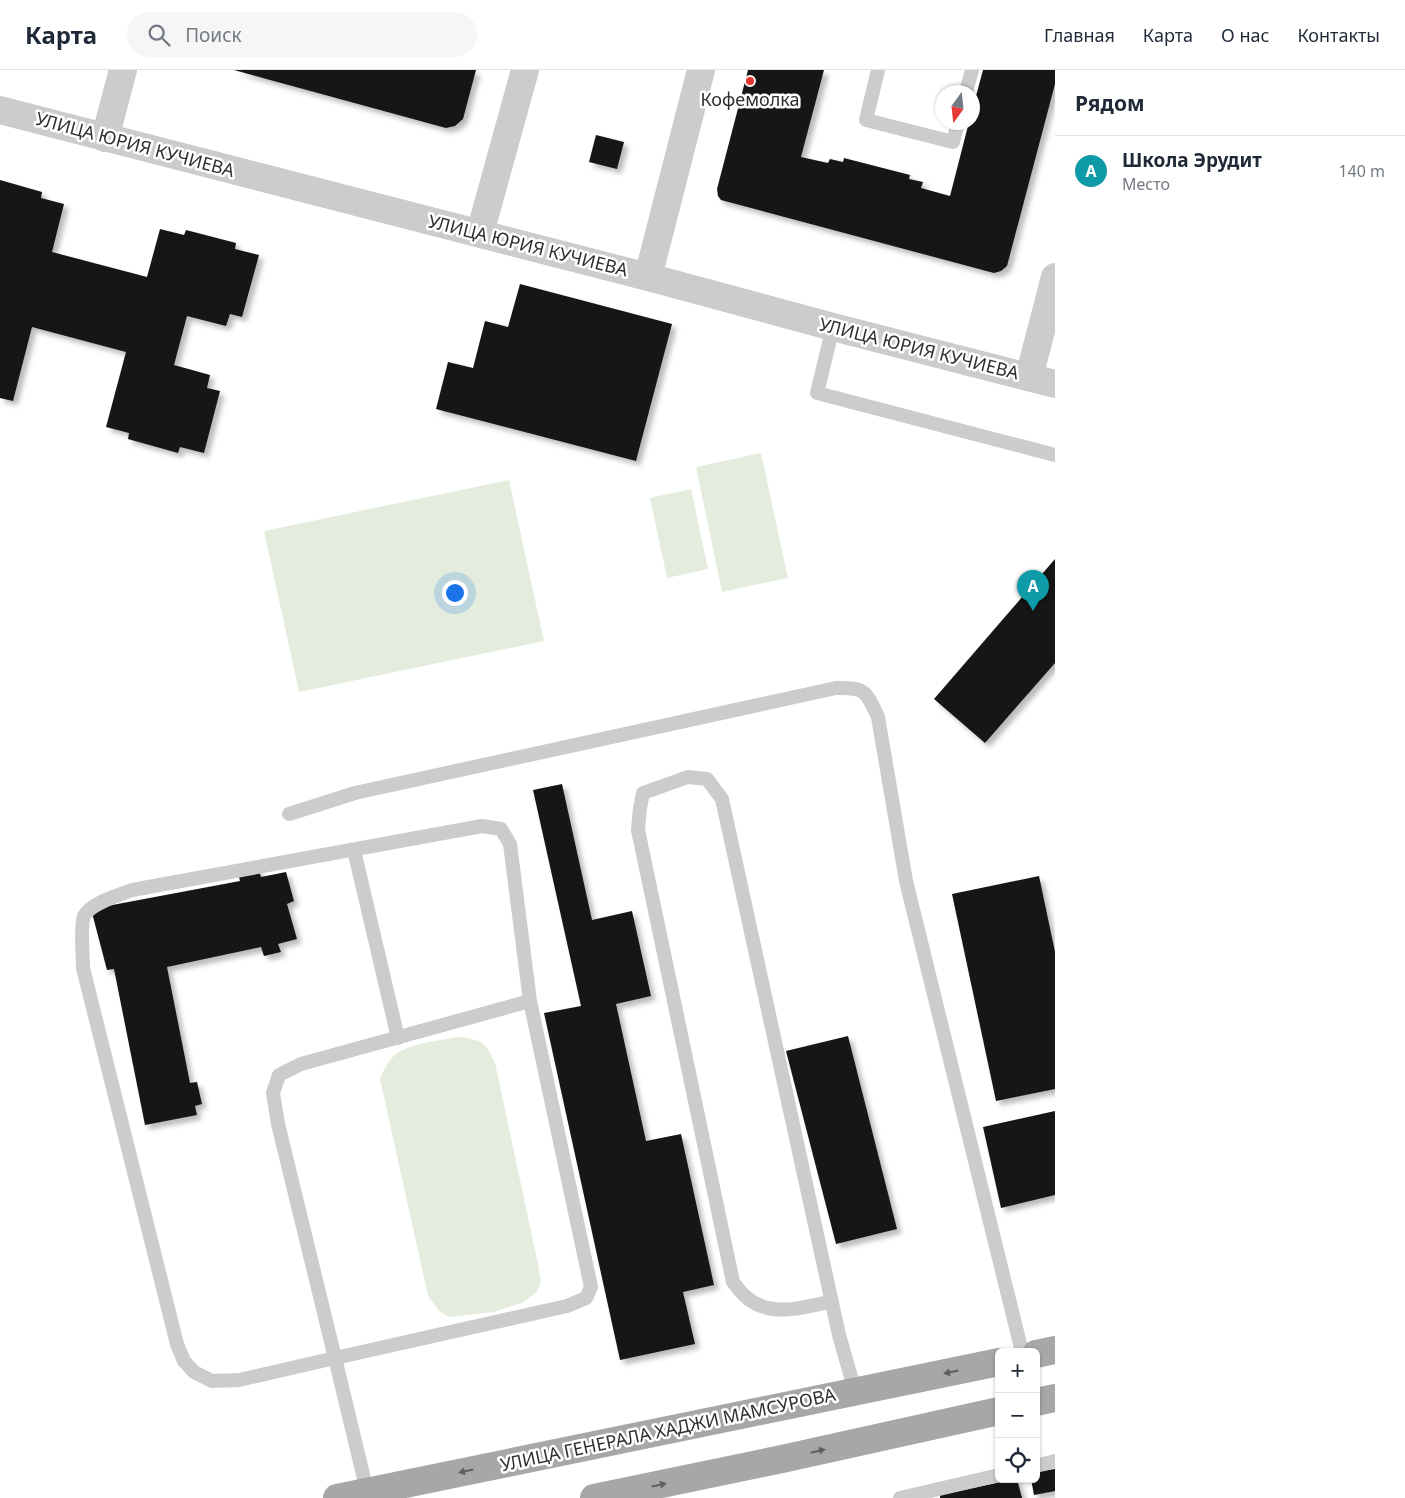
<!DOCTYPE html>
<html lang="ru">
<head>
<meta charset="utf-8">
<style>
  :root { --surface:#fff; --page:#f6f6f7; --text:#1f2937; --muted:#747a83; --line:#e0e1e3; --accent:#7c3aed }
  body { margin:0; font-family:"Noto Sans",sans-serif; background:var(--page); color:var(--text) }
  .controls { position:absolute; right:15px; bottom:15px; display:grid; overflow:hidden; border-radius:8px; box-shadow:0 1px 4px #0004 }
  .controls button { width:45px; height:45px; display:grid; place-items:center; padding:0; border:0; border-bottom:1px solid var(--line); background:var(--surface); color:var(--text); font:25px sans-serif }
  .compass { position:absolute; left:935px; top:15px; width:45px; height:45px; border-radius:50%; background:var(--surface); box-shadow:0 1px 4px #0004; rotate:195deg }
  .you { position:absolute; left:454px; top:522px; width:18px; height:18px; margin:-12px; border:4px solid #fff; border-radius:50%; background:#1a73e8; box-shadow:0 0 0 8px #1a73e833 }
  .badge { display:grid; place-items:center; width:32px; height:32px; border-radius:50%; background:var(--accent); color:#fff; font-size:16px; font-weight:700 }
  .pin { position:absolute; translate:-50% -41px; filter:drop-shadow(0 1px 2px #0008) }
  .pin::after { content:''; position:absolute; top:26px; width:18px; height:15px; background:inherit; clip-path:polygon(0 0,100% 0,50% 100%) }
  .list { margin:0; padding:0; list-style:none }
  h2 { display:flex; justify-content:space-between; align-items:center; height:65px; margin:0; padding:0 20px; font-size:21px }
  h2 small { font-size:16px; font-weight:400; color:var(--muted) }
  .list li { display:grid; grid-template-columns:32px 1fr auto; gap:15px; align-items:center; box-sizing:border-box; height:70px; padding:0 20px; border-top:1px solid var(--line) }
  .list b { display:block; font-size:19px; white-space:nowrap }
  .list p { margin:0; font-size:16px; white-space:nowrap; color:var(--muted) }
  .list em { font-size:16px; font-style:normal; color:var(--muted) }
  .icon { flex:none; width:28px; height:28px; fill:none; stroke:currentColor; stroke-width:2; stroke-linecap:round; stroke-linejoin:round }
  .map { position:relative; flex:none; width:1055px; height:1428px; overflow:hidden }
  header { display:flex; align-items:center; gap:30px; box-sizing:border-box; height:70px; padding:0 25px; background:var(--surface); border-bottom:1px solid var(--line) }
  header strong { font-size:24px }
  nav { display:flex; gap:28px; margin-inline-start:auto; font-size:18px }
  .search { width:350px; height:45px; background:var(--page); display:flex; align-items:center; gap:12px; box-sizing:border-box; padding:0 18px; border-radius:28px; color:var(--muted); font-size:19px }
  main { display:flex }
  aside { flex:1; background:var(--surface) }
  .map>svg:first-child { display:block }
  .green { fill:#e4eddd }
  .building { fill:#161616; filter:url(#shadow) }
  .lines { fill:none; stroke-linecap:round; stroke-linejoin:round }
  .lane { stroke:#ccc; stroke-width:14 }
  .street { stroke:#ccc; stroke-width:28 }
  .primary { stroke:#a7a7a7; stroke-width:28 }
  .oneway { fill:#5f5f5f }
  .poi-dot { fill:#e83230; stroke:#fff; stroke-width:2 }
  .labels { text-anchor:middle; stroke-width:5; stroke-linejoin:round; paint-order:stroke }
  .poi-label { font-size:18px; fill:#2f2f2f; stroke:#fff }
  .street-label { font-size:18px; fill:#2f2f2f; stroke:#fff }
</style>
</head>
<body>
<header>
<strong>Карта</strong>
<div class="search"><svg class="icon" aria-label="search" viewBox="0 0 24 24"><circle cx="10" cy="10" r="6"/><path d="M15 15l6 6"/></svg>Поиск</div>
<nav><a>Главная</a><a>Карта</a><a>О нас</a><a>Контакты</a></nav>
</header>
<main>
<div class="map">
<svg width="1055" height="1428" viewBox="0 0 1055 1428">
  <defs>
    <filter id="shadow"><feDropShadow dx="4.5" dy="4.5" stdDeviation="2.5" flood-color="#0004"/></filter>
  </defs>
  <rect width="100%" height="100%" fill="#fff"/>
  <g class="green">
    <polygon points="761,383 788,508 722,522 696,397"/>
    <polygon points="509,410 544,571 299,622 264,461"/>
    <polygon points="691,419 708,499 667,508 650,428"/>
    <path d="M 460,967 C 482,970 486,972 495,993 L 538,1194 L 541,1213 L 536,1223 L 522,1233 L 493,1242 L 449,1247 L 439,1241 L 428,1226 L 380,1009 C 384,999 390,986 401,981 C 417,972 442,970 460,967 Z"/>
  </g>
  <g class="building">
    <polygon points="234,0 476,0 463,49 455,56 446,58"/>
    <polygon points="748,0 824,0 801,87 828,93 830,89 843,92 844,88 910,105 909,109 923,112 921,118 950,126 969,52 972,52 972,41 983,0 1055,0 1055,14 1007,196 1001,201 994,203 721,130 718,126 717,119"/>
    <polygon points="596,65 624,72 617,99 589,92"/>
    <polygon points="0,110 42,122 41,128 64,134 52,182 147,207 160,159 184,165 186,160 236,173 235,179 259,185 242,247 230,244 226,256 187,246 174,295 210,305 207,318 220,321 204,383 180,377 178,383 128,369 129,363 106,357 126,282 32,257 13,331 0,328"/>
    <polygon points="520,214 672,254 636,391 436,339 448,292 473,298 485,251 508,257"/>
    <polygon points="1055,489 1055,593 985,673 934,629"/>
    <polygon points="562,714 592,850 632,841 651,926 616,934 646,1071 681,1064 714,1215 683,1222 695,1274 620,1290 544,943 581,936 533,720"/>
    <polygon points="258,798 261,807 286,802 294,831 287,834 297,869 278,874 281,882 264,886 261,877 167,897 190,1013 197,1012 202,1034 195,1036 197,1045 145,1055 114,899 107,900 91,839 240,811 238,803"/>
    <polygon points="1039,806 1055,882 1055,1019 996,1031 952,824"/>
    <polygon points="848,966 897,1159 836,1174 786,981"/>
    <polygon points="1055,1041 1055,1125 1001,1138 983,1057"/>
    <polygon points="1055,1399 1055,1421 1034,1425 1031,1409 1036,1409 1036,1402"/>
    <polygon points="1015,1409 1017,1409 1022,1428 940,1428 940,1425"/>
  </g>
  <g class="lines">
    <g class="lane">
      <polyline points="878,0 866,50 953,72 958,52"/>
      <polyline points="966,22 972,0"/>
      <polyline points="833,257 817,323 1055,385"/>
      <path d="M 289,744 L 355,723 L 836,618 C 865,617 866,621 878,647 L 906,811 L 1022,1282"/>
      <polyline points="354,780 398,968"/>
      <path d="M 832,1231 C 804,1238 770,1248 746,1227 C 741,1223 737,1217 733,1212 L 638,760 L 640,738 L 643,723 L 688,707 L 707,709 L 722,729 L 839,1265 L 855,1321"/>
      <polyline points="1036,1396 1055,1391"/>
      <path d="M 367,1421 L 335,1288 L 567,1236 L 586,1228 L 591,1217 L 530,931 L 510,774 L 501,759 L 482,756 L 132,820 C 119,825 91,833 84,846 C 80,856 83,886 83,898 L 177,1274 L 184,1291 L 194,1302 L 212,1311 L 239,1310 L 335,1288 L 278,1054 L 273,1023 L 279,1005 L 301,994 L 530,931"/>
      <polyline points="900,1428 999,1405"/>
    </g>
    <g class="street">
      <polyline points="0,40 648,207 833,257 1055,314"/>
      <polyline points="105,68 123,0"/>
      <polyline points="480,163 525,0"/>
      <polyline points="648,207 701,0"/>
      <polyline points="1029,307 1055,207"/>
    </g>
    <g class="primary">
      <polyline points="1036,1284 1055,1280"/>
      <polyline points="1036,1332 1055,1328"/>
      <polyline points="337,1428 999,1292"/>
      <polyline points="594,1428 782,1389 999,1341"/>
    </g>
  </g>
  <defs><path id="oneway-solid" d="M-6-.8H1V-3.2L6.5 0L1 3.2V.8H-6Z" transform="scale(1.25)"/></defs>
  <g class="oneway">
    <use href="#oneway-solid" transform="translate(951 1302) rotate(168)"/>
    <use href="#oneway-solid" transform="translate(818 1381) rotate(-13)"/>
    <use href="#oneway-solid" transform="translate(466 1401) rotate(168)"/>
    <use href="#oneway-solid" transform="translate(659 1415) rotate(-12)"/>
  </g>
  <circle class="poi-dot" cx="750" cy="11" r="5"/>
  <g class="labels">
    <g class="poi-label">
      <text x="750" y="36">Кофемолка</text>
    </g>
    <g class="street-label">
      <text transform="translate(135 75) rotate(15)" y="6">УЛИЦА ЮРИЯ КУЧИЕВА</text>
      <text transform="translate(528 176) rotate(14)" y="6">УЛИЦА ЮРИЯ КУЧИЕВА</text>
      <text transform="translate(919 279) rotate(14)" y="6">УЛИЦА ЮРИЯ КУЧИЕВА</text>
      <text transform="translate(668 1360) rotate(-12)" y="6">УЛИЦА ГЕНЕРАЛА ХАДЖИ МАМСУРОВА</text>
    </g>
  </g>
</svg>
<div class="controls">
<button>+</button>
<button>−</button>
<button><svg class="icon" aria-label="locate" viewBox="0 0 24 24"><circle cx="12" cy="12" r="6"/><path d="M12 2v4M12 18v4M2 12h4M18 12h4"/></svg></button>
</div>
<svg class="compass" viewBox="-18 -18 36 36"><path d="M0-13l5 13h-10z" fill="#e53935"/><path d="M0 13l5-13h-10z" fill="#747a83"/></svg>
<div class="you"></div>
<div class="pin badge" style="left:1033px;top:541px;background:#0f9aa8">A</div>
</div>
<aside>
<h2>Рядом<small></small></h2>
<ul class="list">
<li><span class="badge" style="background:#0f9aa8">A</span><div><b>Школа Эрудит</b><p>Место</p></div><em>140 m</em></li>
</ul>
</aside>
</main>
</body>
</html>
